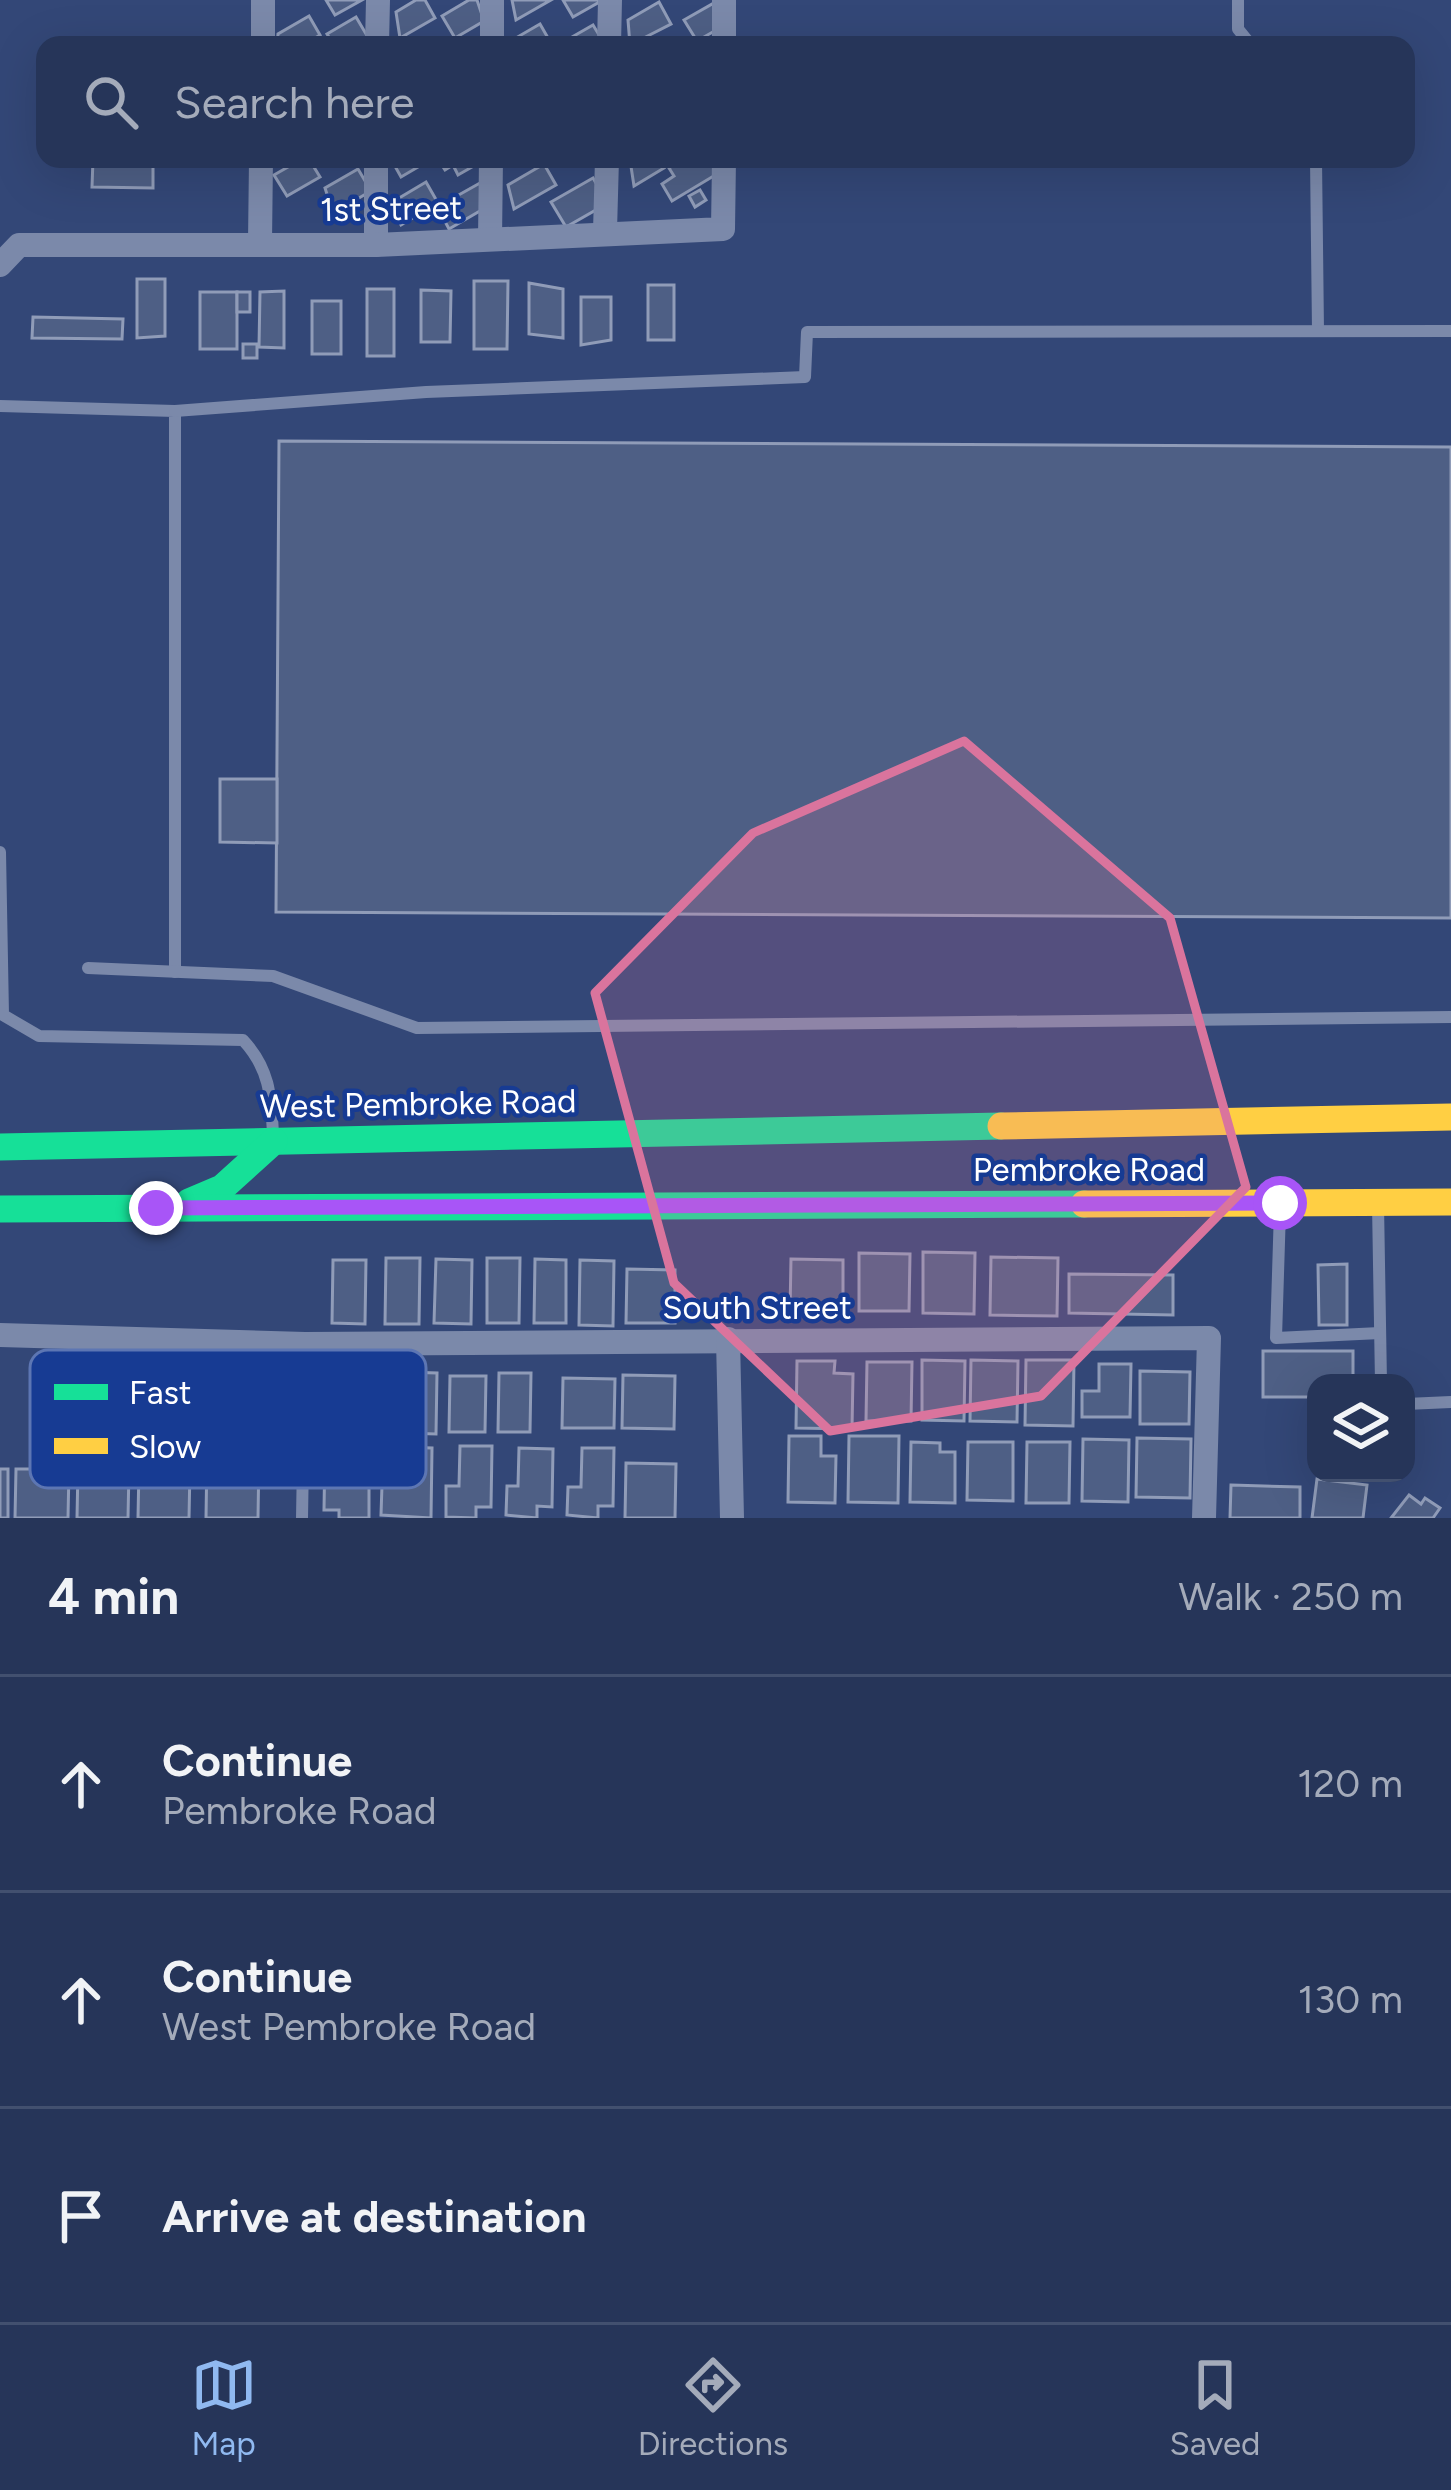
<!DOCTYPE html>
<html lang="en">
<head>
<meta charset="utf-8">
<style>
  :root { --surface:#263559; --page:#2e3d5f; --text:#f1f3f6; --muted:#a4abba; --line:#42506f; --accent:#90b9f0 }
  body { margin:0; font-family:Figtree,sans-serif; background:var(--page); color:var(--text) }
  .controls { position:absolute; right:36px; bottom:36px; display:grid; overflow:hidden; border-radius:24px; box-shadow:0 12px 48px #0002 }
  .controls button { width:108px; height:108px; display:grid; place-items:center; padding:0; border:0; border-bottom:3px solid var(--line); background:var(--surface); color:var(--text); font:60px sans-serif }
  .stop { position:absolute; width:36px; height:36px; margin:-27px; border:9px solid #a855f7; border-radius:50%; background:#fff }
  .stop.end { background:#a855f7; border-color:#fff; box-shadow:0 3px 12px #0008 }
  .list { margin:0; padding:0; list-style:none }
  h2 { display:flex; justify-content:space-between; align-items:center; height:156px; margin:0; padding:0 48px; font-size:51px }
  h2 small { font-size:39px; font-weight:400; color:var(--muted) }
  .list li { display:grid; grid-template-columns:78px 1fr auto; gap:36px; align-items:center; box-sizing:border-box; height:216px; padding:0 48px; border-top:3px solid var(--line) }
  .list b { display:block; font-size:45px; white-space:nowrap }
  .list p { margin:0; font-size:39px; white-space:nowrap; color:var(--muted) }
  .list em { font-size:39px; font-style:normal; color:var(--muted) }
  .icon { flex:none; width:66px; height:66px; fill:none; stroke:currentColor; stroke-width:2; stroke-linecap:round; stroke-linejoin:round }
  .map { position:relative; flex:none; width:1451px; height:1518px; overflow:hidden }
  .search { position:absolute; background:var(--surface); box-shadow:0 12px 48px #0002; left:36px; right:36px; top:36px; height:132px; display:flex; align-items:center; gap:30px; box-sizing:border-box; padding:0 42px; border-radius:24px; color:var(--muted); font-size:45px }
  .sheet { height:804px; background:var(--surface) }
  nav { display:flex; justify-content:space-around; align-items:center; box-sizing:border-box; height:168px; border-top:3px solid var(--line); background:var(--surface); font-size:33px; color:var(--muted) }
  nav a { display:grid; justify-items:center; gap:6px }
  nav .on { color:var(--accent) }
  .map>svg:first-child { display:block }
  .building { fill:#4e5f85; stroke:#909cb8; stroke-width:3 }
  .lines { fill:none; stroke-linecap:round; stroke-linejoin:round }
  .lane { stroke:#7b89aa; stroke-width:12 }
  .street { stroke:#7b89aa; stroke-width:24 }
  .fast { stroke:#16e098; stroke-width:27 }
  .slow { stroke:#ffcf43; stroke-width:27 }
  .route { stroke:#a855f7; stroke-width:15 }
  .marked { fill:#da749d; fill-opacity:0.2; stroke:#da749d; stroke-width:9; stroke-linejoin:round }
  .labels { text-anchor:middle; stroke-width:9; stroke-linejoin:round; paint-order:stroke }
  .street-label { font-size:33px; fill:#fff; stroke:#173b93 }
  .key { fill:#173b93; stroke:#5d76b3; stroke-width:3 }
  .key-label { font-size:33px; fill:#fff }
</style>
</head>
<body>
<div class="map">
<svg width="1451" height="1518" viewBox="0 0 1451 1518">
  <rect width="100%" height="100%" fill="#334777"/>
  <g class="building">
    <polygon points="326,0 362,0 335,15"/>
    <polygon points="416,0 425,0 435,18 400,38 396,12"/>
    <polygon points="469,0 477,0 484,21 455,38 442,16"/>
    <polygon points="512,0 551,0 516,20"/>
    <polygon points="563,0 603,0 573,17"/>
    <polygon points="659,2 671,24 630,45 628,20"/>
    <polygon points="714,3 718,29 697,41 684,20"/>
    <polygon points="309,16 320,35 303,45 277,45 278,34"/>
    <polygon points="356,17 369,39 334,45 327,34"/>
    <polygon points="540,24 552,45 514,45 514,39"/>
    <polygon points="593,25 604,43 558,45"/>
    <polygon points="93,159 153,159 153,188 92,187"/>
    <polygon points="302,159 309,159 320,177 287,196 274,175"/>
    <polygon points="391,159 429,159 430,160 401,177"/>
    <polygon points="438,159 486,159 458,175 453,165 445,170"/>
    <polygon points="659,159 664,168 634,186 630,160"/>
    <polygon points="684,159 717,159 717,174 672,201 662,184 674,176 669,168"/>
    <polygon points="544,164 556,185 514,209 508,185"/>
    <polygon points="358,169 371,191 333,213 325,188"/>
    <polygon points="593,178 603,195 601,207 566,227 551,202"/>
    <polygon points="426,182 438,203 401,225 389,204"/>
    <polygon points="480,183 485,208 449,229 442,216 454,210 448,201"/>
    <polygon points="700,190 706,200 695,207 689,196"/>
    <polygon points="137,279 165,279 165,336 137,338"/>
    <polygon points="474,281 508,281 507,349 474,349"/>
    <polygon points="529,283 563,289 563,338 529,334"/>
    <rect x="648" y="285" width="26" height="55"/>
    <rect x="367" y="289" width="27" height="67"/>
    <polygon points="421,290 451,291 450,342 421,342"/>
    <polygon points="284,291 284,348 259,347 260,292"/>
    <rect x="200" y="292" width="37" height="57"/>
    <rect x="237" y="292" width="13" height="20"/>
    <polygon points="581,297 611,297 611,340 581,345"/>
    <rect x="312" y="301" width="29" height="53"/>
    <polygon points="33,317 123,319 122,339 32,338"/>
    <rect x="243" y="344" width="14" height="14"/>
    <polygon points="279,441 1451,447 1451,918 276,912"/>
    <polygon points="220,779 277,779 277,843 220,842"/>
    <polygon points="923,1252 975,1253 974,1314 923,1313"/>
    <polygon points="859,1253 910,1254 909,1311 859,1311"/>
    <polygon points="991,1257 1058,1258 1057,1316 990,1315"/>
    <polygon points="386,1258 420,1258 419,1324 385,1324"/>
    <polygon points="487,1258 520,1258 519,1323 487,1323"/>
    <polygon points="436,1259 472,1260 471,1324 434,1323"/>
    <polygon points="535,1259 566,1260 566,1323 534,1323"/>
    <polygon points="791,1259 843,1260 843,1312 790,1312"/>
    <polygon points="333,1260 366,1260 365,1324 332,1323"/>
    <polygon points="580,1260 614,1261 613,1326 579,1325"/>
    <polygon points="1347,1264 1347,1325 1319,1325 1318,1265"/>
    <polygon points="627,1269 675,1270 675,1323 626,1323"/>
    <polygon points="1069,1274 1173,1275 1173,1315 1069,1313"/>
    <polygon points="1263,1351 1353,1351 1353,1383 1316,1383 1316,1397 1263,1397"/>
    <polygon points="922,1360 965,1361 964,1421 922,1420"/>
    <polygon points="971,1360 1018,1361 1017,1422 970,1421"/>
    <polygon points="1026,1360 1074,1360 1073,1426 1025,1425"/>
    <polygon points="797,1361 835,1361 834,1373 853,1374 852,1429 796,1428"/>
    <polygon points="867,1362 912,1362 911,1421 866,1421"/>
    <polygon points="1099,1364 1131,1364 1130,1417 1082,1417 1082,1391 1099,1391"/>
    <polygon points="1140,1371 1190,1372 1189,1424 1140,1424"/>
    <polygon points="404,1372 437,1373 436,1434 403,1433"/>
    <polygon points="499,1373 531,1373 530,1432 498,1432"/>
    <polygon points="623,1375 675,1376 674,1429 622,1428"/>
    <polygon points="450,1376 486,1376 485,1432 449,1432"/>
    <polygon points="563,1378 615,1379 614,1428 562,1428"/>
    <polygon points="789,1436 821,1436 821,1456 836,1456 835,1503 788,1502"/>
    <polygon points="849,1436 899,1436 898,1503 848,1502"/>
    <polygon points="1137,1438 1191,1439 1190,1498 1136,1497"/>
    <polygon points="1083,1439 1129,1440 1128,1502 1082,1501"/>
    <polygon points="911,1442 940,1443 940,1452 955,1452 955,1503 910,1502"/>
    <polygon points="968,1442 1013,1442 1013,1501 967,1500"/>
    <polygon points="1027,1442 1070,1442 1069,1503 1026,1503"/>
    <polygon points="460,1446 492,1446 491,1507 476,1507 476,1518 446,1517 446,1486 459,1486"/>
    <polygon points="397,1447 432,1448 431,1518 381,1515 382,1485 396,1485"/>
    <polygon points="519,1448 553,1449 552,1507 537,1506 537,1518 506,1515 507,1486 518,1486"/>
    <polygon points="582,1448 614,1448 613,1506 598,1506 598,1518 567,1515 568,1487 581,1487"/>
    <polygon points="325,1449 355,1449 355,1485 369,1485 369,1518 339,1518 339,1510 324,1510"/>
    <polygon points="207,1454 259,1455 258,1518 206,1518"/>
    <polygon points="626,1463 676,1464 675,1518 625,1518"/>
    <polygon points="139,1467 190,1468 189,1518 138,1518"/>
    <polygon points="78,1468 129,1469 128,1518 77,1518"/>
    <rect x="0" y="1469" width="8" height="49"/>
    <polygon points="16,1469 69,1469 68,1518 15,1518"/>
    <polygon points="1317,1479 1367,1485 1363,1518 1312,1518"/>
    <polygon points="1231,1485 1300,1487 1300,1518 1230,1518"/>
    <polygon points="1409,1495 1421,1504 1425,1498 1440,1508 1433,1518 1391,1518"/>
  </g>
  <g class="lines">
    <g class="lane">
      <polyline points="1238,0 1238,29 1251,45"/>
      <polyline points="1316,159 1318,331"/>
      <polyline points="0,406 175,411 175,972"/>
      <polyline points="175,411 426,392 805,377 807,332 1451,331"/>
      <path d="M 0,852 L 3,1015 L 39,1036 L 243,1040 C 270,1069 271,1096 273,1134"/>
      <polyline points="88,968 273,976 417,1028 1451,1017"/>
      <polyline points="1378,1204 1381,1383"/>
      <polyline points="1280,1210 1276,1338 1380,1333"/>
      <polyline points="1406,1404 1451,1402"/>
      <polyline points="302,1518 305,1344"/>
    </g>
    <g class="street">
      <polyline points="263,45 263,0"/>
      <polyline points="377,45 378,0"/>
      <polyline points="492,45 492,0"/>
      <polyline points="609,45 610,0"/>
      <polyline points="724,45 724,0"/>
      <polyline points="605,231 607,159"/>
      <polyline points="490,239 491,159"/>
      <polyline points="260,242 261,159"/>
      <polyline points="376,245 376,159"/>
      <polyline points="0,265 19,245 376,245 723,229 724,159"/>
      <polyline points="0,1335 305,1344 1209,1338 1204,1518"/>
      <polyline points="728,1339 732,1518"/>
    </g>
    <g class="fast">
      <polyline points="0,1147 1001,1126"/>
      <polyline points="189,1202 222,1188 274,1141"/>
      <polyline points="0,1209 1084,1204"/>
    </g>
    <g class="slow">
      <polyline points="1001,1126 1451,1117"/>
      <polyline points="1084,1204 1451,1202"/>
    </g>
  </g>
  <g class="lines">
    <polyline class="route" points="156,1208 1280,1203"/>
  </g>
  <path class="marked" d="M 964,741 L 1170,918 L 1246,1187 L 1041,1396 L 830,1431 L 674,1283 L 595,993 L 753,833 Z"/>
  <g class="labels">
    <g class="street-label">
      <text transform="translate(391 208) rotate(-1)" y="12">1st Street</text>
      <text transform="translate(418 1103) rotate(-1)" y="12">West Pembroke Road</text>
      <text x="1089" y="1181">Pembroke Road</text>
      <text x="757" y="1319">South Street</text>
    </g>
  </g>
  <rect x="30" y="1350" width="396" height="138" rx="18" class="key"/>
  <rect x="54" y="1384" width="54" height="16" fill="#16e098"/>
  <rect x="54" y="1438" width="54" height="16" fill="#ffcf43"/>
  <g class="key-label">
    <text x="129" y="1404">Fast</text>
    <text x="129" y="1458">Slow</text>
  </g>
</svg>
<div class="controls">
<button><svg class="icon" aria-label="layers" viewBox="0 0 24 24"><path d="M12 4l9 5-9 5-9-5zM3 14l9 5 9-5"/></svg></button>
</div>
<div class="stop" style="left:1280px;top:1203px"></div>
<div class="stop end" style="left:156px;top:1208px"></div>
<div class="search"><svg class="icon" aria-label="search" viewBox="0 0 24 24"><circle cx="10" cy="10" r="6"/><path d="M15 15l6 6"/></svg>Search here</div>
</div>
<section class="sheet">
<h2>4 min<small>Walk · 250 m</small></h2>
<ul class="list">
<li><svg class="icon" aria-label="ahead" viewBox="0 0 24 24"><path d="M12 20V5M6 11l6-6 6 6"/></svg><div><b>Continue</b><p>Pembroke Road</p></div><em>120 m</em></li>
<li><svg class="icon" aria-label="ahead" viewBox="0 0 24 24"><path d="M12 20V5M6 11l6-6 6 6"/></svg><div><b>Continue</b><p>West Pembroke Road</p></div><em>130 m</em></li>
<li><svg class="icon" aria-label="arrive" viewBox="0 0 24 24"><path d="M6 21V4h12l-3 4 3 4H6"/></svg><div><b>Arrive at destination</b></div></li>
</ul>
</section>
<nav>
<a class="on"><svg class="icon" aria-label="map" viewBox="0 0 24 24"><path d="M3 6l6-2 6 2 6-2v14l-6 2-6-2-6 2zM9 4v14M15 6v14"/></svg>Map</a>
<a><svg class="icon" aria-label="directions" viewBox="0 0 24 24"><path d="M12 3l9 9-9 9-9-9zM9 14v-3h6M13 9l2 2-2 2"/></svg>Directions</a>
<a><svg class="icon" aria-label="saved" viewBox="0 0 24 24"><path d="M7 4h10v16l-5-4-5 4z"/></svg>Saved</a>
</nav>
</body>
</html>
